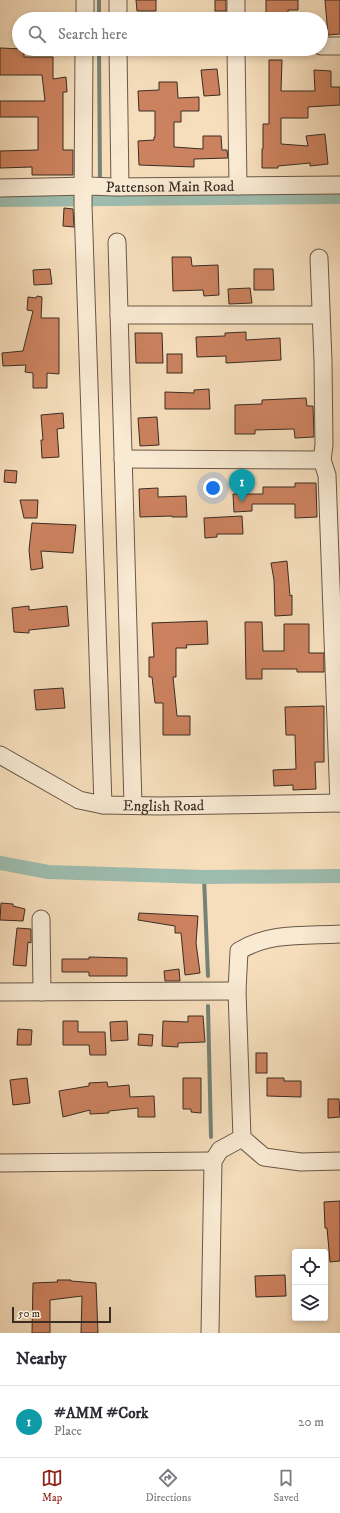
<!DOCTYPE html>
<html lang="en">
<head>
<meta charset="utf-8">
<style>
  :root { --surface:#fff; --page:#f2f2f3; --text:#2b2b33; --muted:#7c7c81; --line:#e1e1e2; --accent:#8f2418 }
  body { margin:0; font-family:"IM FELL DW Pica",serif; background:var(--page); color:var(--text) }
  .controls { position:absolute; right:12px; bottom:12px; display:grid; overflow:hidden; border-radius:4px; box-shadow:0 2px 6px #0003 }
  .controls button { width:36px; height:36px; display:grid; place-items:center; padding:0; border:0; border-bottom:1px solid var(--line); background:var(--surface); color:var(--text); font:20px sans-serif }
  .scale { position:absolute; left:12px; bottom:10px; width:99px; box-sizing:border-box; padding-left:4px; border:2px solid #3a2c23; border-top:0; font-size:11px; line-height:14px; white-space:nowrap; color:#3a2c23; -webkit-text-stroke:3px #f9ead3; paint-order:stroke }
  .you { position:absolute; left:213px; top:488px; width:14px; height:14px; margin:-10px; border:3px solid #fff; border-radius:50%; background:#1a73e8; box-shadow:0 0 0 6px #1a73e833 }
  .badge { display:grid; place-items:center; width:26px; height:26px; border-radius:50%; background:var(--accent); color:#fff; font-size:13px; font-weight:700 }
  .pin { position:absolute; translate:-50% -33px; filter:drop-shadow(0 1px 2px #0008) }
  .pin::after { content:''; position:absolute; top:21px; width:14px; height:12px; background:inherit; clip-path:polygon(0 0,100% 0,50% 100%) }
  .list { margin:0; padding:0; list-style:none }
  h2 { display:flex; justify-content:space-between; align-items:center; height:52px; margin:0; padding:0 16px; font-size:17px }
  h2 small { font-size:13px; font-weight:400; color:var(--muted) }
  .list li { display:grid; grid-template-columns:26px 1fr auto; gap:12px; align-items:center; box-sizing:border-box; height:72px; padding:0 16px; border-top:1px solid var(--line) }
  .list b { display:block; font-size:15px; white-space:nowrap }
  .list p { margin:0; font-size:13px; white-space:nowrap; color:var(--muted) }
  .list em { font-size:13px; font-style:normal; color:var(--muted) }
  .icon { flex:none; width:22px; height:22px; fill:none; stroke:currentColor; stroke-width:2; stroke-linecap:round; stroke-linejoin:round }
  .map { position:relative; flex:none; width:340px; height:1333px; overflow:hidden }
  .search { position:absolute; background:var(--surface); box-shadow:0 2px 6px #0003; left:12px; right:12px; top:12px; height:44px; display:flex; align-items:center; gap:10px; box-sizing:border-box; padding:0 14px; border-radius:22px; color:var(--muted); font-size:15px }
  .sheet { height:124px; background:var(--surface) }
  nav { display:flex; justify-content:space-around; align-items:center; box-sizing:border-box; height:56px; border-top:1px solid var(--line); background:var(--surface); font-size:11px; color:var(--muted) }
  nav a { display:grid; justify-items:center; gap:2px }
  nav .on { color:var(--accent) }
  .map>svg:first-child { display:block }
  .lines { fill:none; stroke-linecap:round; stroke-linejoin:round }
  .stream { stroke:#758276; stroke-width:4 }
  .canal { stroke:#9dbcae; stroke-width:14 }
  .building { fill:#cc825f; stroke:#3a2c23 }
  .minor-casing { stroke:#695849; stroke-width:19 }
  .minor { stroke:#f9ead3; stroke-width:17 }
  .labels { text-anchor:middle; stroke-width:3; stroke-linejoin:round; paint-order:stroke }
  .street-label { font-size:15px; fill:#3a2c23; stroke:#f9ead3 }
</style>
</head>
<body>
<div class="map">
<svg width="340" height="1333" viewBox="0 0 340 1333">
  <rect width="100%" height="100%" fill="#f6debc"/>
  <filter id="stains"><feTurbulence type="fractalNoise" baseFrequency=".005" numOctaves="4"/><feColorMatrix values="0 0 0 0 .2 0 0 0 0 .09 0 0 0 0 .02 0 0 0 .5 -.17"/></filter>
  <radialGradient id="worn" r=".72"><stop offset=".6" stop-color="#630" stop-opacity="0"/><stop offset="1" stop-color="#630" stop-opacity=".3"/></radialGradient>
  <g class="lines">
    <g class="stream">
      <polyline points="99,0 99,19"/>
      <polyline points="99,49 100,183"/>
      <polyline points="100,189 100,199"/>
      <polyline points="204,877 208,976"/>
      <polyline points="208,1006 211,1137"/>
    </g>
    <g class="canal">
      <polyline points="0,200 340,197"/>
      <polyline points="0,863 48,872 204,877 340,876"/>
    </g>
  </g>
  <g class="building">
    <polygon points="136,0 156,0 156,11 137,11"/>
    <rect x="215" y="0" width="11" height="11"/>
    <polygon points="266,0 298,0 298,10 288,10 288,19 266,19"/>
    <polygon points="325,0 340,0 340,34 328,35"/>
    <polygon points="0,48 24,49 24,57 53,57 53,79 66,77 67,92 63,92 63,150 73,150 73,175 32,175 32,167 0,168 0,151 38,150 38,117 0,117 0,101 45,101 42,75 0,75"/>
    <polygon points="269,60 282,60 281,91 315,91 314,70 331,71 331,87 340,87 340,105 308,107 308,118 281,118 281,144 308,146 306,136 325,134 328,164 310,166 310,163 278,166 278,168 262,168 262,149 263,149 263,124 269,124"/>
    <polygon points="217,69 220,95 204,96 201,70"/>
    <polygon points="159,82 177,82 178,98 199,97 199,111 181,111 181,122 174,122 174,147 203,149 203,136 221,136 222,150 227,150 228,158 194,159 194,167 139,165 138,141 154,140 154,137 155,137 155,111 139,111 138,91 159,90"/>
    <polygon points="64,208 73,209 74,227 63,226"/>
    <polygon points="172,257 191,257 192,266 218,265 219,295 204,296 203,290 173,291"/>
    <polygon points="50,269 52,284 34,285 33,270"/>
    <polygon points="254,269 273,269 274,290 254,290"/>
    <polygon points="250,288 252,303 229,304 228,289"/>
    <polygon points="37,296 42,297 41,318 59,318 59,374 47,373 47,388 33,388 33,373 25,372 26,365 3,366 2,353 23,351 33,311 27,310 28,297 36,298"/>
    <polygon points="246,332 246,340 280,338 281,360 226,363 226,356 197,357 196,337 225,336 225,333"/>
    <polygon points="135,333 162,333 163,363 136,363"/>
    <rect x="167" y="354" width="15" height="19"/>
    <polygon points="209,389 210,409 165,409 165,392 194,393 194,390"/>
    <polygon points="306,398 307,406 313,406 314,437 295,438 294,429 255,430 255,434 235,434 235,405 262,404 262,400"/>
    <polygon points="63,413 64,428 57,429 59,457 42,458 41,440 43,440 41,415"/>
    <polygon points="157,417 159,445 140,446 138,418"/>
    <polygon points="5,470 17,471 16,483 4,482"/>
    <polygon points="295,483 316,483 317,517 295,518 295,504 252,504 252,511 234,512 233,494 263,494 263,487 295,487"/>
    <polygon points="158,488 158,497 186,496 187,517 172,517 172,516 140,517 139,489"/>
    <polygon points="20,500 38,500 37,518 24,518"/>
    <polygon points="242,516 243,534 217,534 217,537 205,538 204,518"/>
    <polygon points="32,523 76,525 73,553 41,551 43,568 31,570 29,550"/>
    <polygon points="287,561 290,596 292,595 292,615 275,616 274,580 271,563"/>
    <polygon points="29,606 29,610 67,606 69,626 29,630 29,633 14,632 12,608"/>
    <polygon points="207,621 208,644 186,645 187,648 176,648 176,677 173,677 177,716 190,716 190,735 163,735 163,703 155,703 152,677 149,677 149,657 154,657 152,623"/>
    <polygon points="245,622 262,622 263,651 284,651 284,624 309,624 309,653 324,653 324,672 297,672 297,669 262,669 262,679 246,679"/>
    <polygon points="63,688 65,708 36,710 34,690"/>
    <polygon points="324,706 324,762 315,762 316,789 293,790 293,785 274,786 273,770 296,769 295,735 286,735 285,707"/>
    <polygon points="1,903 13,904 13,906 25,909 23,921 0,920"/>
    <polygon points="139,913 198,916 196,943 200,973 185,975 181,933 175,933 175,926 138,920"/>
    <polygon points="17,928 31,929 31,943 28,942 26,966 13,965"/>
    <polygon points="89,957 127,958 127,976 89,976 89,972 62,972 62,959 89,959"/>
    <polygon points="179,969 180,981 165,981 164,971"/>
    <polygon points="188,1016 203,1016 205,1042 178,1043 178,1047 162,1046 163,1021 188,1022"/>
    <polygon points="63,1021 78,1021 78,1032 105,1032 106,1055 90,1055 89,1045 63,1045"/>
    <polygon points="127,1021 128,1040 111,1041 110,1022"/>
    <polygon points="18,1029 32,1030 31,1045 17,1045"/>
    <polygon points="139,1034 153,1035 152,1046 138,1045"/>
    <rect x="256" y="1053" width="11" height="20"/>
    <polygon points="27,1078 30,1103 13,1105 10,1080"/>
    <polygon points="183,1078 201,1078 201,1113 191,1112 191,1109 183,1109"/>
    <polygon points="267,1078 284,1078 284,1081 301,1081 301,1097 267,1096"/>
    <polygon points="107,1082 108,1087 129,1085 130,1097 154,1096 155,1117 138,1117 138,1108 109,1111 109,1113 90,1114 90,1110 63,1117 59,1091 89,1086 89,1083"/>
    <polygon points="328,1099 339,1099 340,1117 328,1118"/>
    <polygon points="340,1201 340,1261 330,1262 327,1228 325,1228 324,1202"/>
    <polygon points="285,1275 286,1296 256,1297 255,1276"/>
    <polygon points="57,1280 71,1280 71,1281 96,1283 98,1333 81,1333 82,1296 50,1300 50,1333 32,1333 33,1283 58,1282"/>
  </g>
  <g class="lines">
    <g class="minor-casing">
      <g id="minor">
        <polyline points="118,0 118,19"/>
        <polyline points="236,0 236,19"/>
        <polyline points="85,19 85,0"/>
        <polyline points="321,46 340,46"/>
        <polyline points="84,49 83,205 103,805"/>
        <polyline points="118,49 120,187"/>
        <polyline points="236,49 238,186"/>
        <path id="s1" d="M 0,188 L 88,186 L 114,187 L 340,185"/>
        <polyline points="117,242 133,805"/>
        <polyline points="319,258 323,361 324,445 322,460 327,475 339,803"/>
        <polyline points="119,315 321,315"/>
        <polyline points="123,459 322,460"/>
        <path id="s2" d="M 0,755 L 79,800 L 103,805 L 159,806 L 340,803"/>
        <polyline points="41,919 42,992"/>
        <polyline points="0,992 237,991"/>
        <path d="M 242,1138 L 237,991 L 239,951 C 269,932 306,936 340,934"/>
        <polyline points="242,1138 264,1157 301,1162 340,1161"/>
        <polyline points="0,1163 213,1161"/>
        <polyline points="210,1333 213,1161 220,1150 242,1138"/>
      </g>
    </g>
    <use href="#minor" class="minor"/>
  </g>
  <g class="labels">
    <g class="street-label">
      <text dy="5" stroke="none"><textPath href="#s1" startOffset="170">Pattenson Main Road</textPath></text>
      <text dy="5" stroke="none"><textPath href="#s2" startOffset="176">English Road</textPath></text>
    </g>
  </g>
  <rect width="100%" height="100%" filter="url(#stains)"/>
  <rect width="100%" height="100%" fill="url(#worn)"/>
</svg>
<div class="controls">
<button><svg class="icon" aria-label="locate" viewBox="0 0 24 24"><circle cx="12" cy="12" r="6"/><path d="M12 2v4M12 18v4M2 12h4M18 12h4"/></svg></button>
<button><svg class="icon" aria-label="layers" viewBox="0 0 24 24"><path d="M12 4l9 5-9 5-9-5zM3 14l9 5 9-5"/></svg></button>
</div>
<div class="scale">50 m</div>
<div class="you"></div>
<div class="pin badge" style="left:242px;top:502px;background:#0f9aa8">1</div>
<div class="search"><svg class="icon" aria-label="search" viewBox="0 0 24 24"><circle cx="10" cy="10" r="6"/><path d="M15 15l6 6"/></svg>Search here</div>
</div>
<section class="sheet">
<h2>Nearby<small></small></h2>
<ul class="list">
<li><span class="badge" style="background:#0f9aa8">1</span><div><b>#AMM #Cork</b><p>Place</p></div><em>20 m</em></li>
</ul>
</section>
<nav>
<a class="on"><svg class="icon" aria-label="map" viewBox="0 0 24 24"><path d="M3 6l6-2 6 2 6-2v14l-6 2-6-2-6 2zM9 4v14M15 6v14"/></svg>Map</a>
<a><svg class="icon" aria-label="directions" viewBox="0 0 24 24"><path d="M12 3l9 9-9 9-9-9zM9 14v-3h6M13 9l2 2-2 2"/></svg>Directions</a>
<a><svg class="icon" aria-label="saved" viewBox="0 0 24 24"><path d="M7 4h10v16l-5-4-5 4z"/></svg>Saved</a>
</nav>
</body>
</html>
